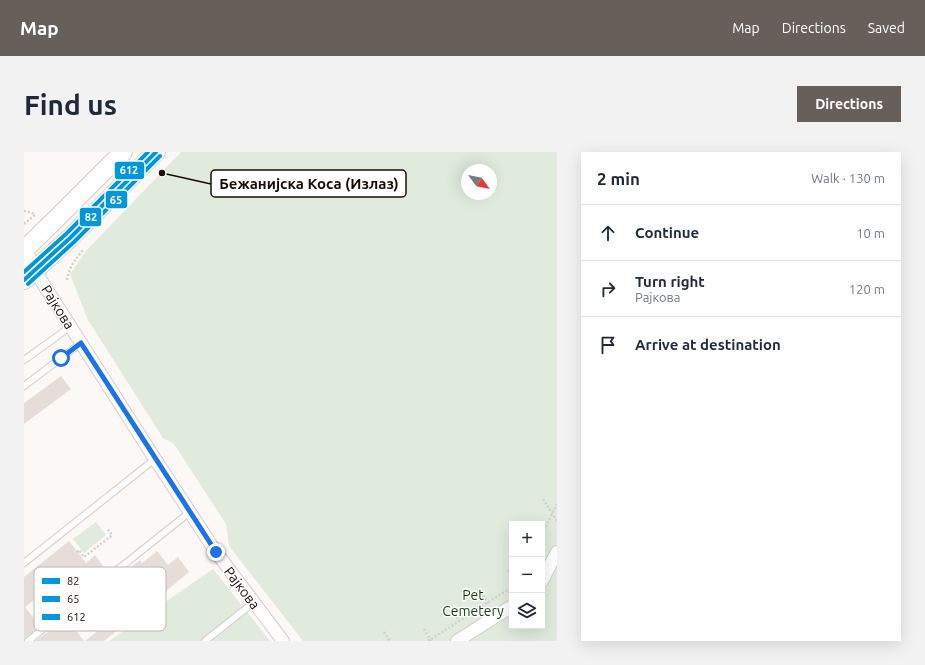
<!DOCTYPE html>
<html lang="en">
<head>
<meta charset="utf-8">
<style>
  :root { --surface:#fff; --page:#f2f2f3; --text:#1f2937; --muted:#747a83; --line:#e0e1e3; --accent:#675f5a }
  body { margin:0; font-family:Ubuntu,sans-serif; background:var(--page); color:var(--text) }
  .controls { position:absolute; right:12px; bottom:12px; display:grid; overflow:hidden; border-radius:0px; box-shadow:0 4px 16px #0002 }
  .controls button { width:36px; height:36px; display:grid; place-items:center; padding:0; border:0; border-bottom:1px solid var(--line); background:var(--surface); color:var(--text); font:20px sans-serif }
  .compass { position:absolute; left:437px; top:12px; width:36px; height:36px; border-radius:50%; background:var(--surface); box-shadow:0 4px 16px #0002; rotate:123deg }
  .stop { position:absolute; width:12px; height:12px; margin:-9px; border:3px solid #1a73e8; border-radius:50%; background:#fff }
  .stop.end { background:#1a73e8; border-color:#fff; box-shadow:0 1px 4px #0008 }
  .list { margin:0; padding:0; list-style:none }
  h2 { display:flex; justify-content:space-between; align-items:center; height:52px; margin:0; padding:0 16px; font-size:17px }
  h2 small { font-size:13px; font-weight:400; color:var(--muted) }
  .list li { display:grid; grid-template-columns:26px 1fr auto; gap:12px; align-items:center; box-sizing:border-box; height:56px; padding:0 16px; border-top:1px solid var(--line) }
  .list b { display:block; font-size:15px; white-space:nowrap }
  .list p { margin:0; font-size:13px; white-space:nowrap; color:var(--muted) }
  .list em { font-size:13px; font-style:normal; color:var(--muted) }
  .icon { flex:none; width:22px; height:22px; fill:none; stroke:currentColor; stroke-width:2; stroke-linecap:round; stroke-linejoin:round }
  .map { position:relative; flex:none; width:533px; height:489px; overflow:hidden; border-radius:0px }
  header { display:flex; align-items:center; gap:24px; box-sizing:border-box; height:56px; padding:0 20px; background:var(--accent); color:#fff }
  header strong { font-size:19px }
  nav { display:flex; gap:22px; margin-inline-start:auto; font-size:14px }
  .intro { display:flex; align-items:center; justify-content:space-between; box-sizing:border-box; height:96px; padding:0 24px }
  h1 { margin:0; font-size:28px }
  .button { padding:10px 18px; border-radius:0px; background:var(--accent); color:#fff; font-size:14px; font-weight:700 }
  main { display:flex; gap:24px; padding:0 24px }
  aside { flex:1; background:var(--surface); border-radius:0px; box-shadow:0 4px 16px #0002 }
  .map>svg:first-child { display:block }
  .green { fill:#e0eadd; fill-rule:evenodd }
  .building { fill:#e7ddd8 }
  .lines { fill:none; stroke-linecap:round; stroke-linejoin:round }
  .service-casing { stroke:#d6cec9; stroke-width:8 }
  .minor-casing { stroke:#d6cec9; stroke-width:14 }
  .secondary-casing { stroke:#d6cec9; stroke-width:18 }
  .primary-casing { stroke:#d6cec9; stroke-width:20 }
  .path { stroke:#d2d1d0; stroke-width:2.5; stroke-dasharray:2 2; stroke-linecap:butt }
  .service { stroke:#fefefe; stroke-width:6 }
  .minor { stroke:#fefefe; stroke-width:12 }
  .secondary { stroke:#fefefe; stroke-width:16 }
  .primary { stroke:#fefefe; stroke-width:18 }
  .bus-1-casing { stroke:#fff; stroke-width:7 }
  .bus-2-casing { stroke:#fff; stroke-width:7 }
  .bus-3-casing { stroke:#fff; stroke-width:7 }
  .bus-1 { stroke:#0098da; stroke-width:4 }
  .bus-2 { stroke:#0098da; stroke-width:4 }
  .bus-3 { stroke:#0098da; stroke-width:4 }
  .route { stroke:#1a73e8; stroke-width:5 }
  .labels { text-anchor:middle; stroke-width:3; stroke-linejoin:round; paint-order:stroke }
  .street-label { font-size:14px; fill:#180d06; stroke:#fff }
  .park-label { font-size:14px; fill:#143f11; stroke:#fff }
  .key { fill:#fff; stroke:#bab6b4; stroke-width:1 }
  .key-label { font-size:11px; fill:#180d06 }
  .leader { fill:none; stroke:#180d06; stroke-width:1.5 }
  .callout-dot { fill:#180d06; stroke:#fff; stroke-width:1.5 }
  .callout { fill:#fff; stroke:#180d06; stroke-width:1.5 }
  .callout-label { font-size:15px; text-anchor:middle; font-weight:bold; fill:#180d06 }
  .line-badge { stroke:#fff; stroke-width:1.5 }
  .badge-label { font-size:11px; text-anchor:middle; font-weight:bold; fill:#fff }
</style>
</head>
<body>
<header>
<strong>Map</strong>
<nav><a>Map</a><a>Directions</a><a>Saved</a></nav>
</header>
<div class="intro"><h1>Find us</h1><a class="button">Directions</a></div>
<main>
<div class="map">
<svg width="533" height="489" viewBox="0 0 533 489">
  <rect width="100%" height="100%" fill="#fbf8f6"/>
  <g class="green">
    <path d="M 157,0 L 533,0 L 533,489 L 279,489 L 205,394 L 202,372 L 150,292 L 139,286 L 64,168 L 46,122 L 62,99 ZM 443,18 L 467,18 L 467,42 L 443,42 ZM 488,372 L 518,372 L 518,474 L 488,474 Z"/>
    <polygon points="72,370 82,383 60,401 49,387"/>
    <polygon points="189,417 246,489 85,489"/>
  </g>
  <g class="building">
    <polygon points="37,224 47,237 0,272 0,251"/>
    <polygon points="45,389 62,411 71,403 82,418 57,438 44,422 1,455 16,474 0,487 0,425"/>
    <polygon points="133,399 144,413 154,405 165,420 141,440 126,420 99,442 89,429 116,408 118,411"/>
    <polygon points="112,449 119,458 80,489 61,489"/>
    <polygon points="42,466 60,489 11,489 22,481"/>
  </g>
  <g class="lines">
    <g class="service-casing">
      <g id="service">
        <polyline points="0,208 35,183 46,174"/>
        <polyline points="0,234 57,191"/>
        <polyline points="0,411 131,307"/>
        <polyline points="4,489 166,360"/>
        <polyline points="181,489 229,451"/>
      </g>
    </g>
    <g class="minor-casing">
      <g id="minor">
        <polyline points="11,119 131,307 192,400 259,489"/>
        <polyline points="518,429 533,400"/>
        <polyline points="433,489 488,454"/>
      </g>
    </g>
    <g class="secondary-casing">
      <polyline id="secondary" points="0,100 11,119"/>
    </g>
    <g class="primary-casing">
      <g id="primary">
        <polyline points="0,98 30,69 99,0"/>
        <polyline points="0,128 46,86 132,0"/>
      </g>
    </g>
    <g class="path">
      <polyline points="0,59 11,62"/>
      <polyline points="0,72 12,62"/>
      <path d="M 43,128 C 45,115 51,108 59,98"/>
      <polyline points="519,347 533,369"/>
      <polyline points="518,382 533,352"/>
      <polyline points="53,400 55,398 60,405 86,385 88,383 83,376"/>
      <polyline points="484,418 488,425"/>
      <polyline points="457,440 464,451"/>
      <polyline points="428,458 436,470"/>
      <polyline points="400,477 407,489"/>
      <polyline points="360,480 366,489"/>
      <polyline points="404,489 488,435"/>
    </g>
    <use href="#service" class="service"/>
    <use href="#minor" class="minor"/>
    <use href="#secondary" class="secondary"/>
    <use href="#primary" class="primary"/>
    <g class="bus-1-casing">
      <polyline id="bus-1" points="0,128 46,86 132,0"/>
    </g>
    <g class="bus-2-casing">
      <polyline id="bus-2" points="4,132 50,90 136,4"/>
    </g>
    <g class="bus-3-casing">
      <polyline id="bus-3" points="0,120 42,82 124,0"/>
    </g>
    <use href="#bus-1" class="bus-1"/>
    <use href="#bus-2" class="bus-2"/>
    <use href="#bus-3" class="bus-3"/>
  </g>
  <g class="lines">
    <polyline class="route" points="37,206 57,191 192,400"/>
  </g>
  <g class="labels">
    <g class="street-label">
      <text transform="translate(34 155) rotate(58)" y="5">Рајкова</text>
      <text transform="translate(218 436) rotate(53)" y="5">Рајкова</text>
    </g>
    <g class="park-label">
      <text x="449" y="448">Pet<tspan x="449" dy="16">Cemetery</tspan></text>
    </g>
  </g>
  <rect x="10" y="415" width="132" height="64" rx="6" class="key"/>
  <rect x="18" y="426" width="18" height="6" fill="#0098da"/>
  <rect x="18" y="444" width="18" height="6" fill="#0098da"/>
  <rect x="18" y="462" width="18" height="6" fill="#0098da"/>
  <g class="key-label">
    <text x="43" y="433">82</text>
    <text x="43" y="451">65</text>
    <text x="43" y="469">612</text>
  </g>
  <path class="leader" d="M138 21L187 32"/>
  <circle class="callout-dot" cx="138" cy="21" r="4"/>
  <rect class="callout" x="187" y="18" width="195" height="27" rx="4"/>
  <g class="callout-label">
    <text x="285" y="37">Бежанијска Коса (Излаз)</text>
  </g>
  <g class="line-badge">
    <rect x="90" y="9" width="31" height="19" rx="4" fill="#0098da"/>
    <rect x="81" y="38" width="23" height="19" rx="4" fill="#0098da"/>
    <rect x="55" y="55" width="23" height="20" rx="4" fill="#0098da"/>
  </g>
  <g class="badge-label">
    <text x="105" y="22">612</text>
    <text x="92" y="52">65</text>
    <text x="67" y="69">82</text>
  </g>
</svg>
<div class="controls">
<button>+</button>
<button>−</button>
<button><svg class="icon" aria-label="layers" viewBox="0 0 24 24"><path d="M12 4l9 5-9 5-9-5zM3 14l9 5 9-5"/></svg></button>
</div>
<svg class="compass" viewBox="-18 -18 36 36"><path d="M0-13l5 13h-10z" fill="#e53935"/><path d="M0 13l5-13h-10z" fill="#747a83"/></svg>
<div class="stop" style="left:37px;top:206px"></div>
<div class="stop end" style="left:192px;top:400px"></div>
</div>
<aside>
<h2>2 min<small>Walk · 130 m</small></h2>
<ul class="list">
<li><svg class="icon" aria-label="ahead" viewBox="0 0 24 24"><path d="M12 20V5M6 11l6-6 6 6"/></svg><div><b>Continue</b></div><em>10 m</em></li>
<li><svg class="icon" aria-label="right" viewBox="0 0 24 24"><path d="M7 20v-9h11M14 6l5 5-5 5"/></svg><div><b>Turn right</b><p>Рајкова</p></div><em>120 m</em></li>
<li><svg class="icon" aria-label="arrive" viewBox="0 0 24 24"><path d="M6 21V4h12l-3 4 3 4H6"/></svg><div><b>Arrive at destination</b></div></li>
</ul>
</aside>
</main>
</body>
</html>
